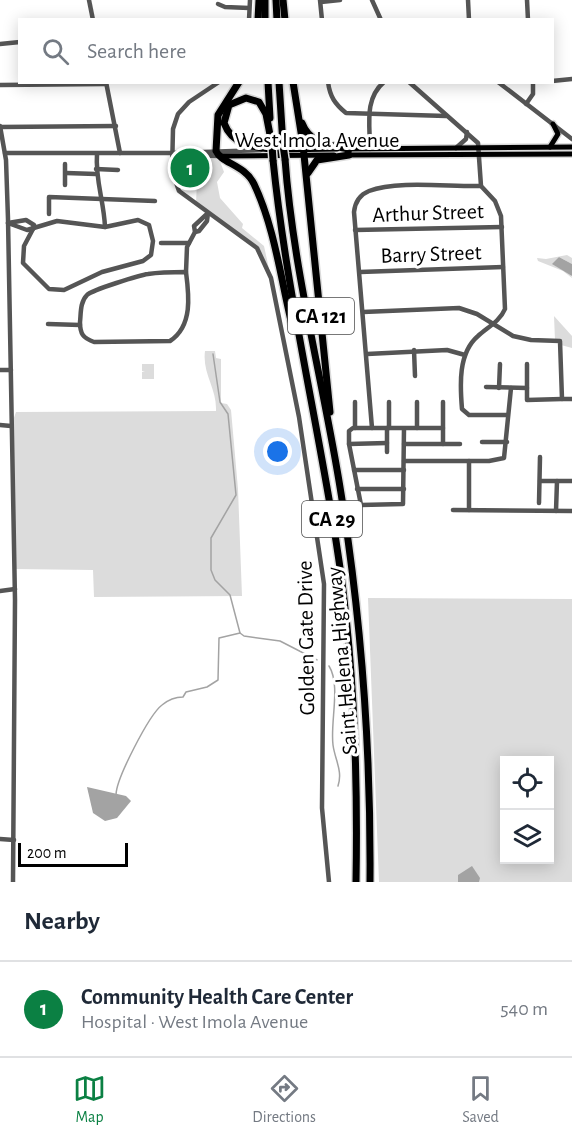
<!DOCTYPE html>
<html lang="en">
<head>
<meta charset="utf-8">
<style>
  :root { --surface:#fff; --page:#f6f6f7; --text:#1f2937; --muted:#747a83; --line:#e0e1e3; --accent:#0b8043 }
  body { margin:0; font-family:"Alegreya Sans",sans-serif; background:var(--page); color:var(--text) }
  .controls { position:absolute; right:18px; bottom:18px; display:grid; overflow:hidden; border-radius:0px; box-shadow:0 3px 15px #0003 }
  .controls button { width:54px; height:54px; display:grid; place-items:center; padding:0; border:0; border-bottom:2px solid var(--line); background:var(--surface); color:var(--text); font:30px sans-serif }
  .scale { position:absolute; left:18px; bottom:15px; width:110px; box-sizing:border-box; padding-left:6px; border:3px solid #000; border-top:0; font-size:16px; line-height:21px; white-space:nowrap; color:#000; -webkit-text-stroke:4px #fff; paint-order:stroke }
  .you { position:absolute; left:278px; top:452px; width:21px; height:21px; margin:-15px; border:4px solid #fff; border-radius:50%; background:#1a73e8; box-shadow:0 0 0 9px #1a73e833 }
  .badge { display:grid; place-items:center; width:39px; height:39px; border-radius:50%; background:var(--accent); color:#fff; font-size:20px; font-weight:700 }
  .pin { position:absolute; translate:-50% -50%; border:3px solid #fff; box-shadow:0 2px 6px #0006 }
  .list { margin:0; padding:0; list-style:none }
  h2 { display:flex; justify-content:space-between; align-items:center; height:78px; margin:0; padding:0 24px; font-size:26px }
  h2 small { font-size:20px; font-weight:400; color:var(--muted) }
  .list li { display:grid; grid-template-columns:39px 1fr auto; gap:18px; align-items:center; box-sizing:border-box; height:96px; padding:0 24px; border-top:2px solid var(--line) }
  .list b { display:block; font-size:22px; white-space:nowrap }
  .list p { margin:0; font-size:20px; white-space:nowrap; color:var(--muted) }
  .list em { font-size:20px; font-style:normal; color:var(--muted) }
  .icon { flex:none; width:33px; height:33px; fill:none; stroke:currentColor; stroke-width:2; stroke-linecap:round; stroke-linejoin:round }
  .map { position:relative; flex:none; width:572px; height:882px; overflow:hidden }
  .search { position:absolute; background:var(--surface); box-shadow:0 3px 15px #0003; left:18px; right:18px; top:18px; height:66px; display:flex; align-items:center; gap:15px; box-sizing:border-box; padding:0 21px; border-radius:0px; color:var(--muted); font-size:22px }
  .sheet { height:174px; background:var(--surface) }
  nav { display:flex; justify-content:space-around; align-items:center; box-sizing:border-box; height:84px; border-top:2px solid var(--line); background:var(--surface); font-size:16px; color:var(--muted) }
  nav a { display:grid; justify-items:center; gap:3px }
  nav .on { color:var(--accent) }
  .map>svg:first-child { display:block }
  .green { fill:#dcdcdc; fill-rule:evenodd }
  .water { fill:#a3a3a3 }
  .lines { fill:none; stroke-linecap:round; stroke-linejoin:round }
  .stream { stroke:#a3a3a3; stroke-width:1.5 }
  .major-casing { stroke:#dbdbdb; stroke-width:8 }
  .highway-casing { stroke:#dbdbdb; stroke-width:10 }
  .minor { stroke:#555; stroke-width:4.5 }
  .major { stroke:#000; stroke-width:5 }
  .highway { stroke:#000; stroke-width:7 }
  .highway-bridge-casing { stroke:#dbdbdb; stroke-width:10; stroke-linecap:butt }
  .highway-bridge { stroke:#000; stroke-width:7 }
  .labels { text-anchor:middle; stroke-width:6; stroke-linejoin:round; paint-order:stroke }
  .shield { fill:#fff; stroke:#4c4c4c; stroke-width:1.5 }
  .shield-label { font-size:21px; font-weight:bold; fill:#000 }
  .street-label { font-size:22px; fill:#000; stroke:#fff }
</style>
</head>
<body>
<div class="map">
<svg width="572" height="882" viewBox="0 0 572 882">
  <rect width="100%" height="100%" fill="#fff"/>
  <g class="green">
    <polygon points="198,156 218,156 224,172 217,182 220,198 243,224 242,228 264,246 271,278 257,248 196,204"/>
    <polygon points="567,255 572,258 572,264 559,257 556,266 571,274 572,278 563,271 538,261 537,258 546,259"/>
    <polygon points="554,316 572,336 572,348 561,345 555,340"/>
    <path d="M 205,351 L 215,351 L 216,358 L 221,359 L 221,403 L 227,404 L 231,410 L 238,489 L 242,596 L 94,597 L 93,570 L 14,569 L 11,426 L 16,412 L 216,411 C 217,388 202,374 205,351 Z"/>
    <polygon points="142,364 154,364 154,379 142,379 142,372 145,371 142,371"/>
    <path d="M 368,598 L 572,599 L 572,882 L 379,882 ZM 504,760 L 550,760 L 550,860 L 504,860 Z"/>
  </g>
  <g class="water">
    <polygon points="559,257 572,264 572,276 552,264"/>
    <polygon points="87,787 126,796 131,801 117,818 105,821 93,813"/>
    <polygon points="472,866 480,878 479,882 458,882 458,875"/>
  </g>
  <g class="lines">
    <g class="stream">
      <polyline points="240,633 244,636 280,641 317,660"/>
      <path d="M 329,666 C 341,685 330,722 333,745 C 335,760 343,771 338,786"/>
      <path d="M 116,795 C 116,779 149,715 162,705 C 168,700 175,697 183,697 L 186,692 L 207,687 L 218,680 L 219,638 L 240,633 L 230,595 L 215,580 L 211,570 L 211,538 L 236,495 L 228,414 L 220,402 L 213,354"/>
    </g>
    <g class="major-casing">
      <g id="major">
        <polyline points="550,147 558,134 553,124"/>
        <polyline points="346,149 572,147"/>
        <polyline points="280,150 337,149"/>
        <polyline points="346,155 572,154"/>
        <polyline points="220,156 334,155"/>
      </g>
    </g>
    <g class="highway-casing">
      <g id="highway">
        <polyline points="265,0 265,20"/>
        <polyline points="276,0 277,20"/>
        <polyline points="283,0 285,20"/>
        <polyline points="258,20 259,0"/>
        <path d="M 239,82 L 218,115 L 216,151 C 221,163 245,165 254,184 C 275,228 281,281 293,329"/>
        <polyline points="268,82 270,118"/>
        <polyline points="279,82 283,145"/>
        <polyline points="293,82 303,145 330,412"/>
        <path d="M 302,123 C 310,144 329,145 349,149"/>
        <path d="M 272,145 L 266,114 L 259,102 L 246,98 L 229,105 L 224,123 C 233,147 256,147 279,150"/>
        <path d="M 285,159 C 293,268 321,373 339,481 C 361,613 371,747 370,882"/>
        <path d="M 273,160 C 286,288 316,414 336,541 C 354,653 358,769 356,882"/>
        <polyline points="308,173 317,160 349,155"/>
      </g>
    </g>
    <g class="minor">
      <polyline points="89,0 93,20"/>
      <polyline points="320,0 322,20"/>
      <polyline points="372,0 381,20"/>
      <polyline points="468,0 469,20"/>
      <polyline points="527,0 528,20"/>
      <polyline points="321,2 340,0"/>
      <polyline points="218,4 225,7 249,8"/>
      <polyline points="249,20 250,0"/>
      <polyline points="0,44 20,42"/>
      <polyline points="552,81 572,79"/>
      <polyline points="106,82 120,153"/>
      <polyline points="219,82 189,102 178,114 173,129 172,171 179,191 257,248 271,278 299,417 324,584 322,808 329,882"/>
      <path d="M 328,82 C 330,97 335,104 346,113 L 446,116"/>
      <path d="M 409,82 L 478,143 L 481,186 L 495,201 L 501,216 L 505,309 C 500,321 488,327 478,336 C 458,353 460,385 462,409 L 469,415 L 507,415"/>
      <polyline points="498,82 572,139"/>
      <polyline points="0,85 106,84"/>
      <polyline points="526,104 533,94 533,82"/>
      <polyline points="0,126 6,160 8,219 15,600 13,882"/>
      <polyline points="0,127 116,126"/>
      <polyline points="456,148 466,139 467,132"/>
      <path d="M 370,149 C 370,125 364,99 384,82"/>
      <polyline points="5,153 173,153 261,150"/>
      <path d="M 97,154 C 95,180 104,201 105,227"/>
      <polyline points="184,155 218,156"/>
      <polyline points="65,164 65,185"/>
      <polyline points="96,169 118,170"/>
      <polyline points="66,173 96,174"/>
      <polyline points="49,214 49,197 155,201"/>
      <polyline points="8,223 27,230 57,221 105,227 138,220 149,225 153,241 151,255 143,261 102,272 64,290 49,289 23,263 24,246 33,229"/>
      <polyline points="8,223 26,220 34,225 33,229"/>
      <polyline points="355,230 502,227"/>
      <polyline points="195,232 199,231 207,221 208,213"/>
      <polyline points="161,243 189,243"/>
      <path d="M 186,272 C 189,295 193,326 170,341 L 94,342 C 83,338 80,334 80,322 C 81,313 80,302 87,295 C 92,290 140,275 148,274 C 161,272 174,272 186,272 Z"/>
      <polyline points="186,272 187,247 195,232 194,226 208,213"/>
      <polyline points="360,272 503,267"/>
      <polyline points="363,312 459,308 477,314 513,336 531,340 560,341 562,399 572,399"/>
      <polyline points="48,324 80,325"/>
      <polyline points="414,350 415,376"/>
      <polyline points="367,354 447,350 465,355"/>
      <polyline points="527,364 527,400 562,399"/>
      <polyline points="0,370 11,370"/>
      <polyline points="486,387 527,388"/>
      <polyline points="499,388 500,364"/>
      <polyline points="355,402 355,428"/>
      <polyline points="443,402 443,444"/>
      <polyline points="0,425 11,426"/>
      <path d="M 372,428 L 354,212 C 355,203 359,195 369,191 C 397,180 450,187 481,186"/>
      <polyline points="387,428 387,452"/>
      <polyline points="389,428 389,402"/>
      <polyline points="404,428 403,504 361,505 349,444 349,431 353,428 443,428"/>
      <polyline points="417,428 417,402"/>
      <polyline points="482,442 507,442"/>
      <polyline points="349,444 387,443"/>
      <polyline points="404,444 460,444"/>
      <polyline points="404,461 489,461 504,458 511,388"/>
      <polyline points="354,470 404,470"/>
      <polyline points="540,481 572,481"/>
      <polyline points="357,489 404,489"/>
      <polyline points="539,503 540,457"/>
      <polyline points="453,510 572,511"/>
      <polyline points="469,510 469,461"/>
      <polyline points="556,511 557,481"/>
      <polyline points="0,591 15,589"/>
      <polyline points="0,839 14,840"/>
    </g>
    <use href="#major" class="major"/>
    <use href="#highway" class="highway"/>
    <g class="highway-bridge-casing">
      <g id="highway-bridge">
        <polyline points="272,145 273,160"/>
        <polyline points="283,145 285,159"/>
      </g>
    </g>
    <use href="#highway-bridge" class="highway-bridge"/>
  </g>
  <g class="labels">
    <g class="shield">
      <rect x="288" y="298" width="66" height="36" rx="4.5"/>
      <rect x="302" y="501" width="60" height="36" rx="4.5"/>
    </g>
    <g class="shield-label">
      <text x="321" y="323">CA 121</text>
      <text x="332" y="526">CA 29</text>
    </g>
    <g class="street-label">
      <text x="317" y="147">West Imola Avenue</text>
      <text transform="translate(428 212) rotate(-2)" y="8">Arthur Street</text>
      <text transform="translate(431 253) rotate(-2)" y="8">Barry Street</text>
      <text transform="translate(305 638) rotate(-91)" y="8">Golden Gate Drive</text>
      <text transform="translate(341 661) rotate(-95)" y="8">Saint Helena Highway</text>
    </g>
  </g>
</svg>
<div class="controls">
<button><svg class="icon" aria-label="locate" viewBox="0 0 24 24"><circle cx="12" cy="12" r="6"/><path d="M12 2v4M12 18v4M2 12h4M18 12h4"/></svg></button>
<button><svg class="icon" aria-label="layers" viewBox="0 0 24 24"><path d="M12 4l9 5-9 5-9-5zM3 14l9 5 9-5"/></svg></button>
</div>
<div class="scale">200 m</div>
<div class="you"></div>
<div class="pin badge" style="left:190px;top:168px">1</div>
<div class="search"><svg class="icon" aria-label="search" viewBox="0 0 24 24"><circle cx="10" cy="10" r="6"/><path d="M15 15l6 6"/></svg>Search here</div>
</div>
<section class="sheet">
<h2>Nearby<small></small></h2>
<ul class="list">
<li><span class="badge">1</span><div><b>Community Health Care Center</b><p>Hospital · West Imola Avenue</p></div><em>540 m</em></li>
</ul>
</section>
<nav>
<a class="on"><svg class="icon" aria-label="map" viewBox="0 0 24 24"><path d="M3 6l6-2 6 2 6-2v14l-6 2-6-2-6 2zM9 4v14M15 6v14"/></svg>Map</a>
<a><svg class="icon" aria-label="directions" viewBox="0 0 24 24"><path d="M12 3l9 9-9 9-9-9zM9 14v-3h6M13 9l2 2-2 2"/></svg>Directions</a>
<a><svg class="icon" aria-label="saved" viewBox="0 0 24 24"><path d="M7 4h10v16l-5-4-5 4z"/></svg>Saved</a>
</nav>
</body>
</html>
